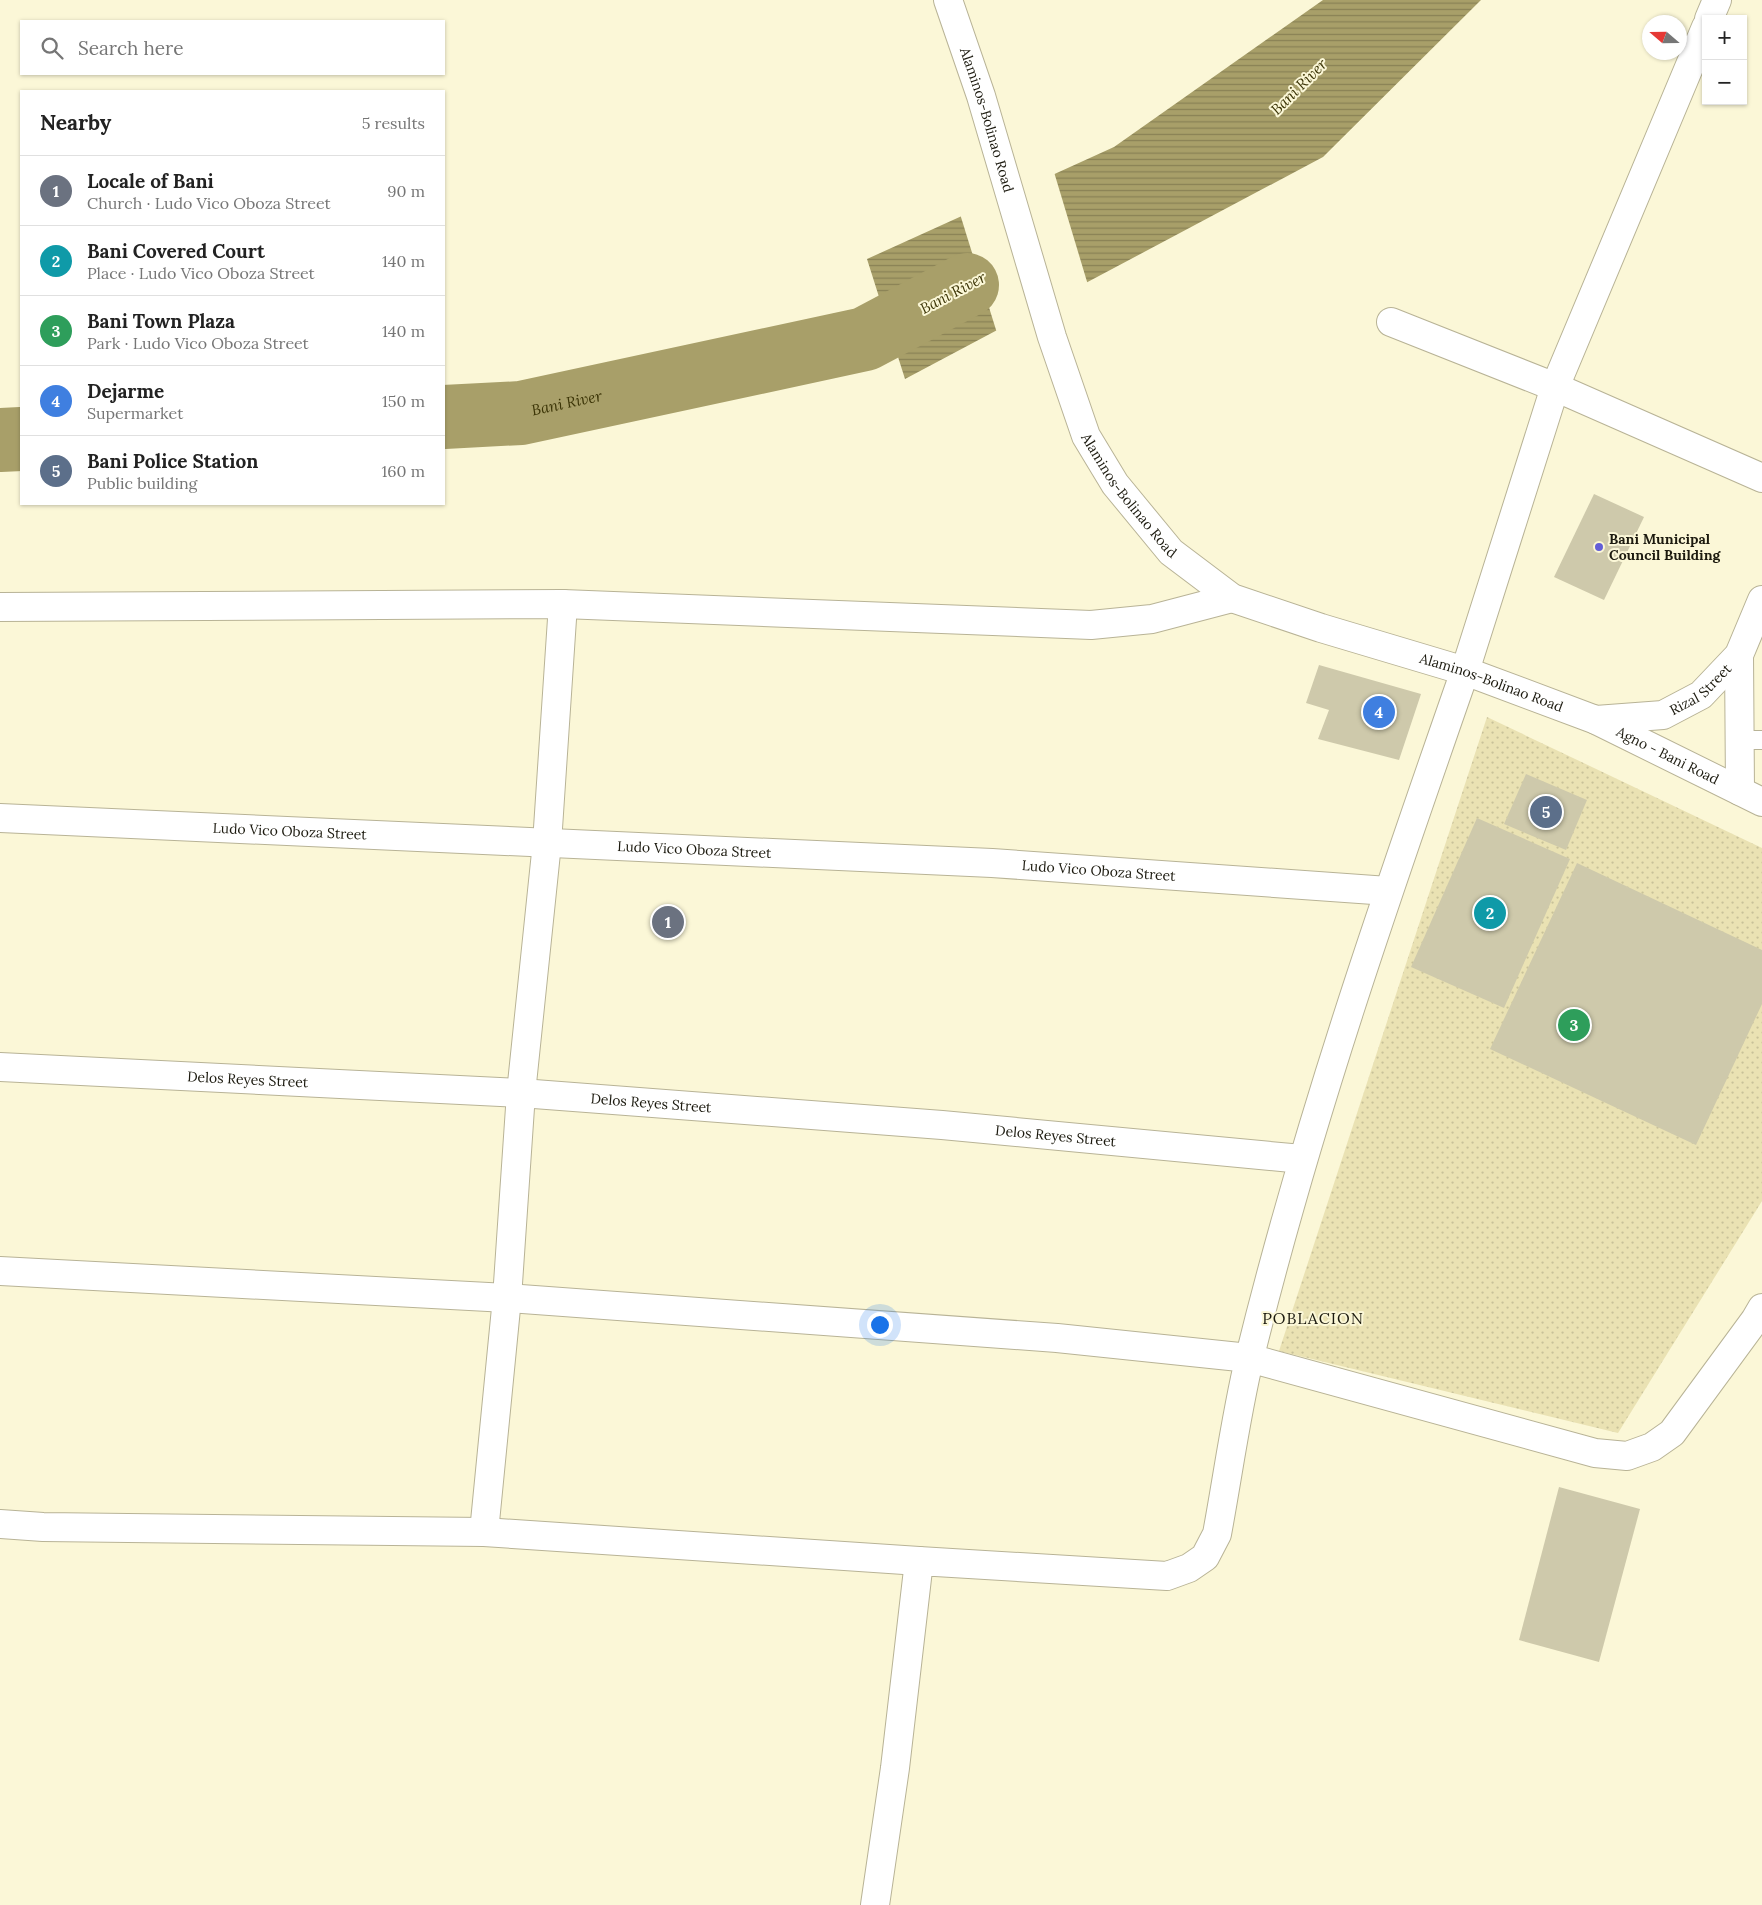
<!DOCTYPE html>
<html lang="en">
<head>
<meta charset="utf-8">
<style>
  :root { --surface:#fff; --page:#f2f2f2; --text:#222; --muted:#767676; --line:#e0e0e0; --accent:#1a73e8 }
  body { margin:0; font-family:Lora,serif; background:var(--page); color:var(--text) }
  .controls { position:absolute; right:15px; top:15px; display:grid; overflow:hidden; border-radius:0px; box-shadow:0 1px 4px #0004 }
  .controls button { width:45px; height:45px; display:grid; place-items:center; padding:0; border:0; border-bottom:1px solid var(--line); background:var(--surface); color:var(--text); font:25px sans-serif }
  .compass { position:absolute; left:1642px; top:15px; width:45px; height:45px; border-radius:50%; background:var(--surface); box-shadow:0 1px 4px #0004; rotate:290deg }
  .you { position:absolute; left:879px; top:1324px; width:18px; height:18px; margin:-12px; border:4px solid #fff; border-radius:50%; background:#1a73e8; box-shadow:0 0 0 8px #1a73e833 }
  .badge { display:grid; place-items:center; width:32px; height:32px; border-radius:50%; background:var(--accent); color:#fff; font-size:16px; font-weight:700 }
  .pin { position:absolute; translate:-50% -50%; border:2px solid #fff; box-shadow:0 1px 5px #0006 }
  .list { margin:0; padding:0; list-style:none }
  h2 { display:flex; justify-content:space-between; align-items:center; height:65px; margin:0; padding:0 20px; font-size:21px }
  h2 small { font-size:16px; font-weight:400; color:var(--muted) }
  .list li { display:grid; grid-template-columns:32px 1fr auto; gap:15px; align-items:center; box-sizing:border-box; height:70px; padding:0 20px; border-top:1px solid var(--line) }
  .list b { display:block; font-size:19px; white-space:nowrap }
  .list p { margin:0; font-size:16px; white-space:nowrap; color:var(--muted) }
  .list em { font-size:16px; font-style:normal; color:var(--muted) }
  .icon { flex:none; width:28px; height:28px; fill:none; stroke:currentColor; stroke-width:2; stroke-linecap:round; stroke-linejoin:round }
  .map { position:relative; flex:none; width:1762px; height:1905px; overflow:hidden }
  .search { position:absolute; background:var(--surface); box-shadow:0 1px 4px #0004; left:20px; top:20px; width:425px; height:55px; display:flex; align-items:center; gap:12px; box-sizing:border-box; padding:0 18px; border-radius:0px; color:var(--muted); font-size:19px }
  .panel { position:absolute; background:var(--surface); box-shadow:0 1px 4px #0004; left:20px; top:90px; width:425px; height:415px; border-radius:0px }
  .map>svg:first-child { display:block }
  .park { fill:url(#park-dots) }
  .water { fill:url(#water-rules) }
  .pier { fill:#fbf7d7 }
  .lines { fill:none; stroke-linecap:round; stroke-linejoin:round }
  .river { stroke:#a89f69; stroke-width:64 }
  .building { fill:#cec9ab }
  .service-casing { stroke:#b8b396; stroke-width:20 }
  .minor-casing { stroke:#b8b396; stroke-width:30 }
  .tertiary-casing { stroke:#b8b396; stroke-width:30 }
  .secondary-casing { stroke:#b8b396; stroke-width:30 }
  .primary-casing { stroke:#b8b396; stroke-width:30 }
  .service { stroke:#fff; stroke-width:18 }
  .minor { stroke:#fff; stroke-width:28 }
  .tertiary { stroke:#fff; stroke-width:28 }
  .secondary { stroke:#fff; stroke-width:28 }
  .primary { stroke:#fff; stroke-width:28 }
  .poi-dot { fill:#635ed7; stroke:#fbf7d7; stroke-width:2 }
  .labels { text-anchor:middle; stroke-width:4; stroke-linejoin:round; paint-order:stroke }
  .street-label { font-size:14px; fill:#1c1a0f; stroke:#fbf7d7 }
  .poi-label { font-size:14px; font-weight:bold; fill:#1c1a0f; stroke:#fbf7d7; text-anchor:start }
  .water-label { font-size:15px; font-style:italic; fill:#3c3507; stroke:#fbf7d7 }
  .quarter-label { font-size:16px; letter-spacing:1px; fill:#1c1a0f; stroke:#fbf7d7 }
</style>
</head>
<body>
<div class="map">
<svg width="1762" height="1905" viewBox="0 0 1762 1905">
  <defs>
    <pattern id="park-dots" width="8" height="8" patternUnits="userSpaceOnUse" patternTransform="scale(1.25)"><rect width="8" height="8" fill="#eae2b3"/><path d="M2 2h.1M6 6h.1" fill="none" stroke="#c8c199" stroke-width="1.8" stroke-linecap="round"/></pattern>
    <pattern id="water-rules" width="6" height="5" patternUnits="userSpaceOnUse" patternTransform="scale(1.25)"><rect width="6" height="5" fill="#a89f69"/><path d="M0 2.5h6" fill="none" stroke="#888155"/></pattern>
  </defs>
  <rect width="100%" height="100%" fill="#fbf7d7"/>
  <polygon class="park" points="1487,717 1762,848 1762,1201 1618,1433 1279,1351"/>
  <polygon class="water" points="1323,0 1481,0 1323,157 905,379 867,259 1114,147"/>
  <polygon class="pier" points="1054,172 1088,285 997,333 960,214"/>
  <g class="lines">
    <g class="river">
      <path id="s1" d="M 444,417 L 521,413 L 865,339 L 967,285"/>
      <polyline points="0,440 21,439"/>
    </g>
  </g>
  <g class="building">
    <polygon points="1594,494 1644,517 1604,600 1554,577"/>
    <polygon points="1319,665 1421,694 1399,760 1318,739 1329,710 1306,703"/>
    <polygon points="1526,774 1587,800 1566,850 1504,824"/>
    <polygon points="1477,818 1570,859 1504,1008 1411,967"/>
    <polygon points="1577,863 1762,950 1762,1004 1696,1145 1490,1049"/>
    <polygon points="1559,1487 1640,1509 1599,1662 1519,1640"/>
  </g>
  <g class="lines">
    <g class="service-casing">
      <polyline id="service" points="1740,740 1762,740"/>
    </g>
    <g class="minor-casing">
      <g id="minor">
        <polyline points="1709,19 1717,0"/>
        <polyline points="1391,322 1555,387 1762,478"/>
        <polyline points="0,607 563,604 1091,625 1152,619 1232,598"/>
        <polyline points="1465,671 1555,387 1706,27"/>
        <path id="s2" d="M 0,818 L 992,863 L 1388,891"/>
        <path id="s3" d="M 0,1067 L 521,1093 L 942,1125 L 1302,1159"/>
        <polyline points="0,1271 507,1298 1057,1338 1249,1358 1595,1453 1627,1456 1652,1447 1672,1433 1755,1320 1762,1308"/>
        <polyline points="0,1524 43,1527 484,1532 919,1561"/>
        <polyline points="484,1532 507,1298 521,1093 547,843 563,604"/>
      </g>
    </g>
    <g class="tertiary-casing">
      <path id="tertiary" d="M 875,1905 L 895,1768 L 919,1561 L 1167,1576 L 1189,1568 L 1205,1557 L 1217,1534 C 1228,1475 1236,1414 1250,1356 C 1307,1124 1386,897 1465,671"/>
    </g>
    <g class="secondary-casing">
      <g id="secondary">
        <polyline points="1739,655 1740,791"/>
        <path id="s4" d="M 1596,720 L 1762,802"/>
      </g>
    </g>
    <g class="primary-casing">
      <g id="primary">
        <path id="s5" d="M 948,0 L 981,96 L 1052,337 L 1086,436 L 1115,484 L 1171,552 L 1232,598 L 1321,628 L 1465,671 L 1596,720 L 1663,715 L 1701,695 L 1739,655 L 1762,600"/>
      </g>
    </g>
    <use href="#service" class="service"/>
    <use href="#minor" class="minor"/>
    <use href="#tertiary" class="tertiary"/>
    <use href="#secondary" class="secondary"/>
    <use href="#primary" class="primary"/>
  </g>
  <circle class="poi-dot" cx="1599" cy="547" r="5"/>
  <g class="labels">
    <g class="street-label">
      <text dy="5" stroke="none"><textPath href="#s5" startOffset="126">Alaminos-Bolinao Road</textPath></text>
      <text dy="5" stroke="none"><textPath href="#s5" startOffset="531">Alaminos-Bolinao Road</textPath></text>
      <text dy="5" stroke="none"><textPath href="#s5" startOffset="951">Alaminos-Bolinao Road</textPath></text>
      <text dy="5" stroke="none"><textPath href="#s5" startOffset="1175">Rizal Street</textPath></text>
      <text dy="5" stroke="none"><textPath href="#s4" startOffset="80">Agno - Bani Road</textPath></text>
      <text dy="5" stroke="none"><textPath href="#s2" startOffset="290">Ludo Vico Oboza Street</textPath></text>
      <text dy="5" stroke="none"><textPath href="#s2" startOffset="695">Ludo Vico Oboza Street</textPath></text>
      <text dy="5" stroke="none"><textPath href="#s2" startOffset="1100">Ludo Vico Oboza Street</textPath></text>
      <text dy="5" stroke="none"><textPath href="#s3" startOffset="248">Delos Reyes Street</textPath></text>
      <text dy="5" stroke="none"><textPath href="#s3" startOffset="652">Delos Reyes Street</textPath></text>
      <text dy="5" stroke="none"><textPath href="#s3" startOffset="1058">Delos Reyes Street</textPath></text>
    </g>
    <g class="poi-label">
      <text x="1609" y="544">Bani Municipal<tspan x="1609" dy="16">Council Building</tspan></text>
    </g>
    <g class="water-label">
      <text transform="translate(1299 87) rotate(-45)" y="5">Bani River</text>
      <text transform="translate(953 293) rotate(-28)" y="5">Bani River</text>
      <text dy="5" stroke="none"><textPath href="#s1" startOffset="124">Bani River</textPath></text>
    </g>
    <g class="quarter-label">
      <text x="1313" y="1324">POBLACION</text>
    </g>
  </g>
</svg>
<div class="controls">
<button>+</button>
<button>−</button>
</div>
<svg class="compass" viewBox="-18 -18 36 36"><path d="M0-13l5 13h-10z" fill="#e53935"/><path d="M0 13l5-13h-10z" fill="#767676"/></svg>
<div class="you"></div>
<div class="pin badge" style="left:668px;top:922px;background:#6b7280">1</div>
<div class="pin badge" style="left:1490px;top:913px;background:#0f9aa8">2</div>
<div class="pin badge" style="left:1574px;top:1025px;background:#2e9e5b">3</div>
<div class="pin badge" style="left:1379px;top:712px;background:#3f7fe0">4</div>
<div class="pin badge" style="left:1546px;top:812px;background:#5c6f8a">5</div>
<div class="search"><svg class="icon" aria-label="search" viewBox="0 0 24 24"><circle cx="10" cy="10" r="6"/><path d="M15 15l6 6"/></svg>Search here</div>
<section class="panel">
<h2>Nearby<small>5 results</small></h2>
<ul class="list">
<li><span class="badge" style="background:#6b7280">1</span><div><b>Locale of Bani</b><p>Church · Ludo Vico Oboza Street</p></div><em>90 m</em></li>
<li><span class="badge" style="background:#0f9aa8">2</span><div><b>Bani Covered Court</b><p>Place · Ludo Vico Oboza Street</p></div><em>140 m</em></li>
<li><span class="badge" style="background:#2e9e5b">3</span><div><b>Bani Town Plaza</b><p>Park · Ludo Vico Oboza Street</p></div><em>140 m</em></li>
<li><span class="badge" style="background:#3f7fe0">4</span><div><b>Dejarme</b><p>Supermarket</p></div><em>150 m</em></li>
<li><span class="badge" style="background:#5c6f8a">5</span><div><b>Bani Police Station</b><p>Public building</p></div><em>160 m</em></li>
</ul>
</section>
</div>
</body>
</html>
